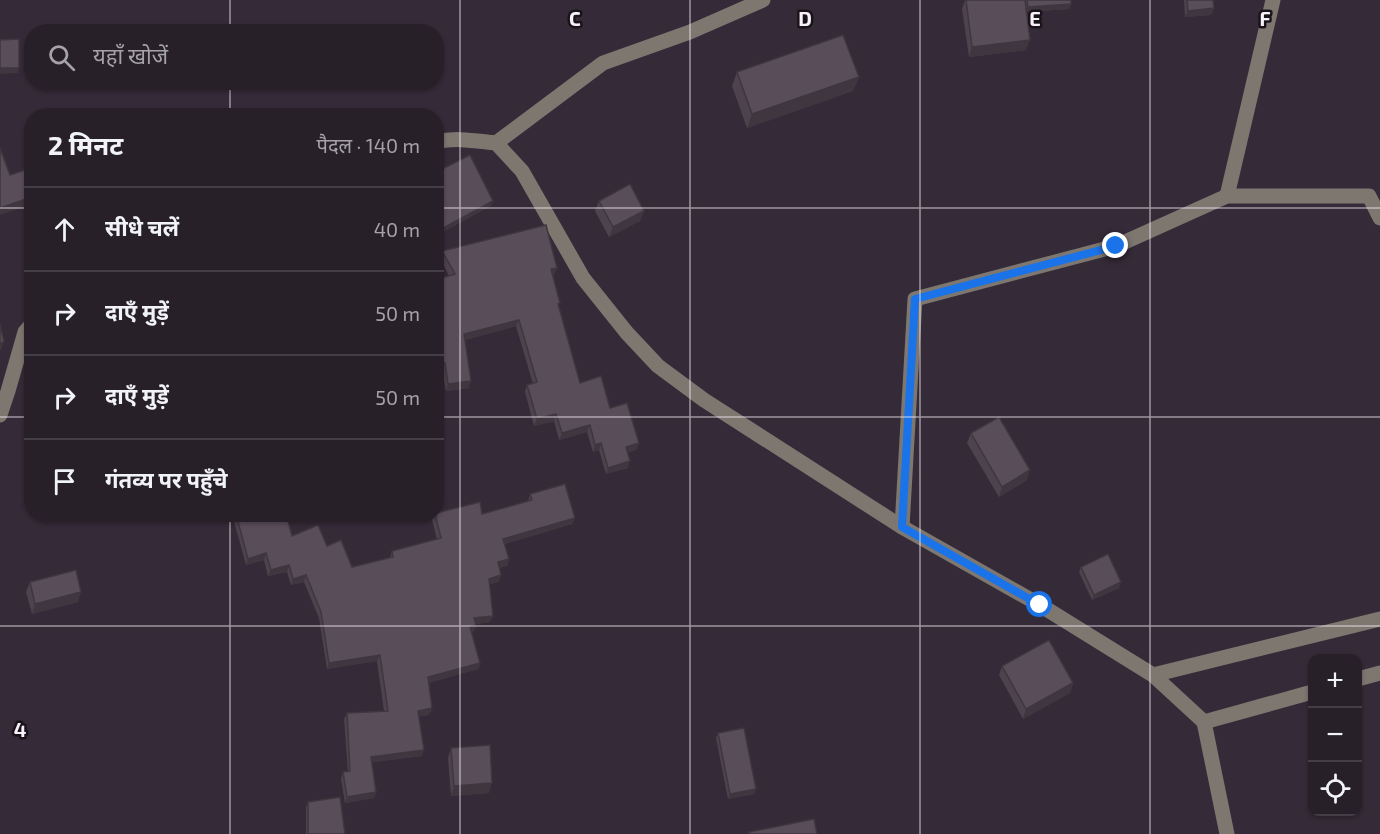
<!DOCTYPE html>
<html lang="hi">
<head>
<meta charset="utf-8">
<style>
  :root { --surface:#282029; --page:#342d35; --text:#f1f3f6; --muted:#a5a3a8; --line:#443e46 }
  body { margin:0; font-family:"Exo 2","Noto Sans Devanagari",sans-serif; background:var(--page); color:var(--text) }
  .controls { position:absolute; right:18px; bottom:18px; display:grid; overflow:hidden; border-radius:12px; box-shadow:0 2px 4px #0004 }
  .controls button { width:54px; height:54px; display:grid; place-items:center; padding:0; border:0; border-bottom:2px solid var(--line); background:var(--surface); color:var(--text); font:30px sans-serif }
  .stop { position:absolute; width:18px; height:18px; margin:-14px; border:4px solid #1a73e8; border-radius:50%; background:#fff }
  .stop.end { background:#1a73e8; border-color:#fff; box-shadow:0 2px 6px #0008 }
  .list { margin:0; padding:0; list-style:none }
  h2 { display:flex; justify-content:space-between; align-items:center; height:78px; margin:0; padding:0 24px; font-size:26px }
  h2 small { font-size:20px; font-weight:400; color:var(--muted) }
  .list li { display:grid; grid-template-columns:39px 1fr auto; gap:18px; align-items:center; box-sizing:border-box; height:84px; padding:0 24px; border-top:2px solid var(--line) }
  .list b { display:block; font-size:22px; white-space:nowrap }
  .list em { font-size:20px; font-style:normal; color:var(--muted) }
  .icon { flex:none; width:33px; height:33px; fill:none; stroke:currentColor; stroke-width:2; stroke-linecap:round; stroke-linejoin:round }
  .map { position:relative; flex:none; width:1380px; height:834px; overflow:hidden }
  .search { position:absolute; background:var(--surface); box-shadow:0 2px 4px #0004; left:24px; top:24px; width:420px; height:66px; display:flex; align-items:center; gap:15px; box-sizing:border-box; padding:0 21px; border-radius:24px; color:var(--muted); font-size:22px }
  .panel { position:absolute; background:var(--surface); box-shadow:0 2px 4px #0004; left:24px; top:108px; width:420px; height:414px; border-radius:24px }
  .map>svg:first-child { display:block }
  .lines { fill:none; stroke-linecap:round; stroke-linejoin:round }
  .minor { stroke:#7d7770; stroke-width:15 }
  .wall { fill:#4d424d }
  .shaded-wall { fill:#3f363f }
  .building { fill:#5a4d5a; stroke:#3f363f; stroke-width:1.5 }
  .route { stroke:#1a73e8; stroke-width:8 }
  .grid { fill:none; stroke:#f8f1f9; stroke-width:1.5; stroke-opacity:0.55 }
  .grid-label { font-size:20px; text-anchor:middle; font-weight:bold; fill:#f8f1f9; stroke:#19141a; stroke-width:5; stroke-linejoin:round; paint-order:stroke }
</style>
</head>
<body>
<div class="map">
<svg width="1380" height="834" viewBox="0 0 1380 834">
  <rect width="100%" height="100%" fill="#352a37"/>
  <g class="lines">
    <g class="minor">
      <polyline points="1273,0 1227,196 1369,196 1380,218"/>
      <path d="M 436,142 C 456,137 476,141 496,143 L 522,171 L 583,278 L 627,333 L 658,366 L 704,400 L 902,527 L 1040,605 L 1153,675 L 1204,722 L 1312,692"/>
      <polyline points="496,143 603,63 690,32 763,0"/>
      <polyline points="0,415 8,391 25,332 32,324"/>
      <polyline points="902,527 915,299 1116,246 1227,196"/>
      <polyline points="1153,675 1380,619"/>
      <polyline points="1358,679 1380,673"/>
      <polyline points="1204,722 1227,834"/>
    </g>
  </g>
  <g class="wall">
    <polygon points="965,0 1071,0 1071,4 1069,9 1026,12 1026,50 969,57 962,9"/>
    <polygon points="1184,0 1213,0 1214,8 1211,15 1185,17"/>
    <polygon points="737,72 859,77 853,91 747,128 732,86"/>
    <polygon points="599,201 644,211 640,221 609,237 595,211"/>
    <polygon points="442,251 557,268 554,274 553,275 559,307 580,383 610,408 639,443 636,450 628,452 628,468 606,474 599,450 593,452 587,432 559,440 554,421 534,426 525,392 527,385 533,384 516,326 465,340 469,388 446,391 442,370 436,372 436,294 438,293 436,284 438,279 449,276 440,258"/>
    <polygon points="971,433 1027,480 999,497 967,443"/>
    <polygon points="530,494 575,518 572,524 505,544 509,559 507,566 499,568 499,582 489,584 490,622 476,624 474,631 472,632 480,663 478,669 428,683 432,708 429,715 419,716 422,756 372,762 376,792 374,798 345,803 341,779 343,772 348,772 344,719 347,713 384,711 377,661 327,669 319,618 304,582 291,585 287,572 268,576 264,560 246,565 232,514 286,514 292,536 327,546 352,567 390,558 392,551 437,539 432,520 434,514 482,514 528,502"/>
    <polygon points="1081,567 1119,588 1092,600 1079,572"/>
    <polygon points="30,582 78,602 32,614 26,592"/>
    <polygon points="1002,666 1073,683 1070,693 1023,719 999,675"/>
    <polygon points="718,733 756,789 754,794 728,799 716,738"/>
    <polygon points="451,748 489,793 451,796 448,758"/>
    <polygon points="308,802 345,834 306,834 306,807"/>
  </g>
  <g class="shaded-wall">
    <polygon points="1071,4 1069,9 1026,12 1028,7"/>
    <polygon points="1214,8 1211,15 1185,17 1188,11"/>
    <polygon points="1030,40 1026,50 969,57 972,47"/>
    <polygon points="0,68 19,68 18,73 0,74"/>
    <polygon points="859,77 853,91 747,128 752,114"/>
    <polygon points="32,197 32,204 0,215 0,208"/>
    <polygon points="493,201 491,206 436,236 436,232"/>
    <polygon points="644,211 640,221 609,237 613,227"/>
    <polygon points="557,268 554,274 549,276 551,269"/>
    <polygon points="519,320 516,326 462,341 464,334"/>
    <polygon points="4,342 1,350 0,350 0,343"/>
    <polygon points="445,363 442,370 436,372 436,365"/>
    <polygon points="471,381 469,388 446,391 448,384"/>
    <polygon points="556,414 554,421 534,426 537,419"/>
    <polygon points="590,425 587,432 559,440 562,433"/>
    <polygon points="601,443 599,450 593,452 595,445"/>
    <polygon points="639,443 636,450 624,454 626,447"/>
    <polygon points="630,461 628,468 606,474 608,468"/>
    <polygon points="1030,470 1027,480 999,497 1002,487"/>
    <polygon points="575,518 572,524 501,545 503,539"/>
    <polygon points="266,553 264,560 246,565 248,559"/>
    <polygon points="509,559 507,566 495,569 498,562"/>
    <polygon points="289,565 287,572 268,576 271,570"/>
    <polygon points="306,575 304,582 291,585 293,579"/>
    <polygon points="501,575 499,582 486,585 489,579"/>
    <polygon points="1121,582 1119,588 1092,600 1094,595"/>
    <polygon points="81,592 78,602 32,614 35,604"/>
    <polygon points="493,616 490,622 472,625 474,618"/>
    <polygon points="476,625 474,631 468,633 470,627"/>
    <polygon points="380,655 377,661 327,669 329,663"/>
    <polygon points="480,663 478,669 425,684 428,677"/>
    <polygon points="1073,683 1070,693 1023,719 1026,709"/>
    <polygon points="432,708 429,715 416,717 418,711"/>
    <polygon points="424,750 422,756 369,763 371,757"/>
    <polygon points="492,783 489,793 451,796 454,786"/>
    <polygon points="756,789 754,794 728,799 730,794"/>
    <polygon points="376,792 374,798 345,803 347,797"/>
  </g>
  <g class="building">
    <polygon points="966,0 1025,0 1030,40 972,47"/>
    <polygon points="1027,0 1071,0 1071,4 1028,7"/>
    <polygon points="1187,0 1213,0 1214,8 1188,11"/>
    <polygon points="843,35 859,77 752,114 737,72"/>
    <polygon points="19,39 19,68 0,68 0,40"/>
    <polygon points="0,148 10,175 28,169 32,178 32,197 0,208"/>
    <polygon points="470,155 493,201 436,232 436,170 444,168"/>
    <polygon points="630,184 644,211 613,227 599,201"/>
    <polygon points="546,225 557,268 551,269 560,303 558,304 580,383 601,376 610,408 627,403 639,443 626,447 630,461 608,468 601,443 595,445 590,425 562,433 556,414 537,419 527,385 537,382 519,320 464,334 471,381 448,384 445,363 436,365 436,294 442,292 438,279 455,274 442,251"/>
    <polygon points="0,324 4,342 0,343"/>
    <polygon points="999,417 1030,470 1002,487 971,433"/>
    <polygon points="565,484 575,518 503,539 509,559 498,562 501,575 489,579 493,616 474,618 476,625 470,627 480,663 428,677 432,708 418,711 424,750 371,757 376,792 347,797 343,772 350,771 347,713 388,711 380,655 329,663 321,612 306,575 293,579 289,565 271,570 266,553 248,559 236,514 286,514 292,536 318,525 327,546 341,540 352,567 393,557 392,551 441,538 435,514 436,514 436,513 480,502 482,514 532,500 530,494"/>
    <polygon points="1108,554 1121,582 1094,595 1081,567"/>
    <polygon points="76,570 81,592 35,604 30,582"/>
    <polygon points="1049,640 1073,683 1026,709 1002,666"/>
    <polygon points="744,728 756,789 730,794 718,733"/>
    <polygon points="490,745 492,783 454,786 451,748"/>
    <polygon points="340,797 345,834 308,834 308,802"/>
    <polygon points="814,819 817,834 749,834 749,832"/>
  </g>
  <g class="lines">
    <polyline class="route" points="1040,605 902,527 915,299 1116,246"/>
  </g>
  <path class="grid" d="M 230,0 L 230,32M 460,0 L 460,834M 690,0 L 690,834M 920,0 L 920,834M 1150,0 L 1150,834M 230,82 L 230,116M 0,208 L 32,208M 436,208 L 1380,208M 0,417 L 32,417M 436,417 L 1380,417M 230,514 L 230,834M 0,626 L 1380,626"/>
  <g class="grid-label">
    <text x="575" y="26">C</text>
    <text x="805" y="26">D</text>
    <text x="1035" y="26">E</text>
    <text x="1265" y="26">F</text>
    <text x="20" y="737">4</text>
  </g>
</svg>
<div class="controls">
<button>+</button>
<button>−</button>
<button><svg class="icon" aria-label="locate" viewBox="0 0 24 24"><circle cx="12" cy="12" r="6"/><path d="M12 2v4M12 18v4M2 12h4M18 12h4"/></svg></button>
</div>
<div class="stop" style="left:1040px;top:605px"></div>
<div class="stop end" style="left:1116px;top:246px"></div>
<div class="search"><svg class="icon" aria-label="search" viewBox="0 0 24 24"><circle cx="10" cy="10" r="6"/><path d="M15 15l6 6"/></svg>यहाँ खोजें</div>
<section class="panel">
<h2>2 मिनट<small>पैदल · 140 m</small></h2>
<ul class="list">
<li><svg class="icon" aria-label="ahead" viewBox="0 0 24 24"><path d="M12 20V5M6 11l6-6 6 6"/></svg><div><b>सीधे चलें</b></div><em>40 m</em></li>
<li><svg class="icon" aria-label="right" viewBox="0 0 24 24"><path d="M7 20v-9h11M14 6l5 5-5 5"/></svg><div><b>दाएँ मुड़ें</b></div><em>50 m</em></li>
<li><svg class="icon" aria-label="right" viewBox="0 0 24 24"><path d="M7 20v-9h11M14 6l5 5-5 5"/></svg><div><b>दाएँ मुड़ें</b></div><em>50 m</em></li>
<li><svg class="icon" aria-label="arrive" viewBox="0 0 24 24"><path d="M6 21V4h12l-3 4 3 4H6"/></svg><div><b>गंतव्य पर पहुँचे</b></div></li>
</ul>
</section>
</div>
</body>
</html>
